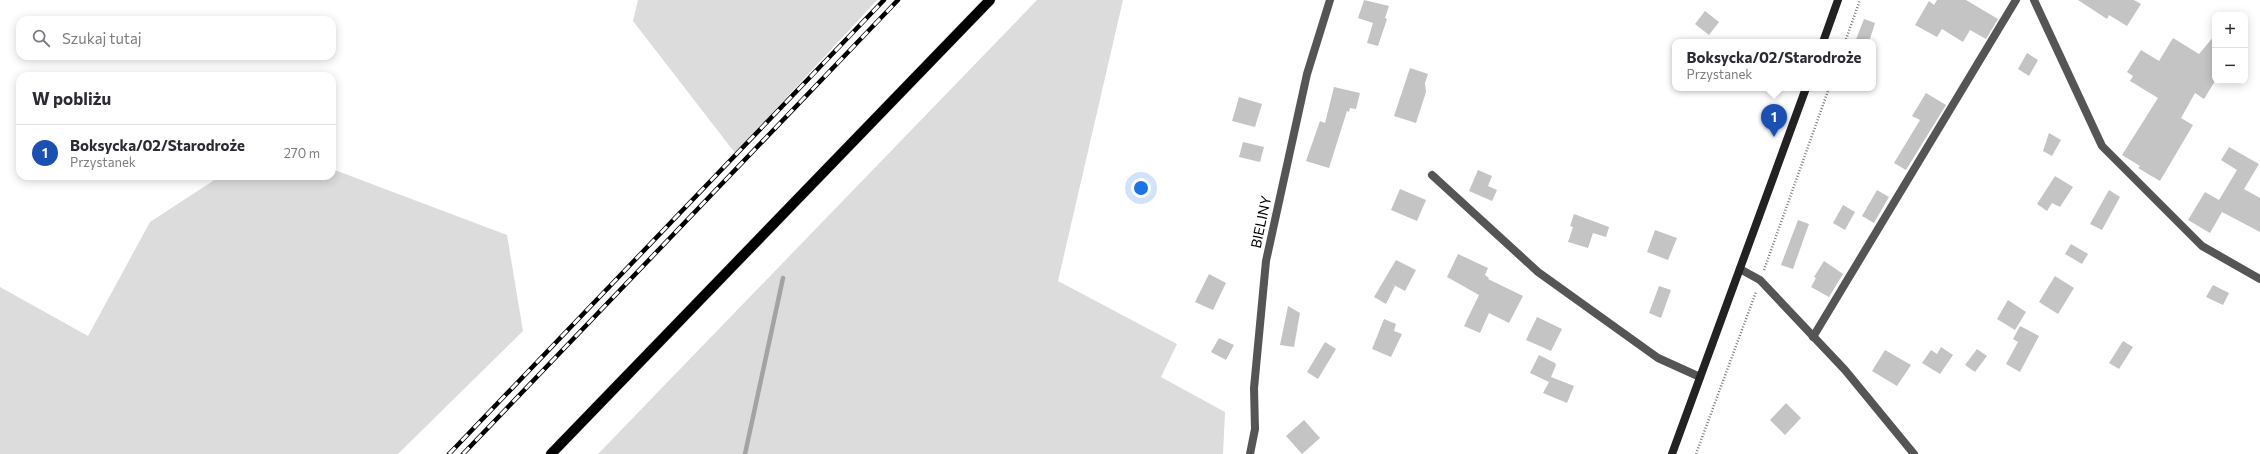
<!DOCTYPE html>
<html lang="pl">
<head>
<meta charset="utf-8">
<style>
  :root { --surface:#fff; --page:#f7f7f7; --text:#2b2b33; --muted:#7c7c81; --line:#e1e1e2; --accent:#b45309 }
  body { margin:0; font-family:Commissioner,sans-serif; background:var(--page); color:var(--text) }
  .controls { position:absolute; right:12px; top:12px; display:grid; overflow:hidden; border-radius:8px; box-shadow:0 2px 10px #0003 }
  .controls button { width:36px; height:36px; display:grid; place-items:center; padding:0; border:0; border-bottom:1px solid var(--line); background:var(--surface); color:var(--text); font:20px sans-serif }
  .you { position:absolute; left:1141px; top:188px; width:14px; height:14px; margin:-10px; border:3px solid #fff; border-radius:50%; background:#1a73e8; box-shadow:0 0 0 6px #1a73e833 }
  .badge { display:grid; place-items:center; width:26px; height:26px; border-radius:50%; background:var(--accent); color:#fff; font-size:13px; font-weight:700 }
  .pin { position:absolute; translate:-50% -33px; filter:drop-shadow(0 1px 2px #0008) }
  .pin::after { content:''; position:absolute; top:21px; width:14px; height:12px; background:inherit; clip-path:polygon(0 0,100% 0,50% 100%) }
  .popup { position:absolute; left:1672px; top:39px; width:204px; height:52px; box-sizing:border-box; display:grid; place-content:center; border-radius:8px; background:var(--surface); filter:drop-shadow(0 1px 3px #0005); font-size:13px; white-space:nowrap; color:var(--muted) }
  .popup b { font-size:15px; color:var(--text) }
  .popup::after { content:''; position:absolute; left:50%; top:100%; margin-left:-8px; border:8px solid transparent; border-top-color:var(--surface) }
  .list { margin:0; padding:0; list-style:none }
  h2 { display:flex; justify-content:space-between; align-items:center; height:52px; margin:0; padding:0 16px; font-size:17px }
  h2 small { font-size:13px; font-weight:400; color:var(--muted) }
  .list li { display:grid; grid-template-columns:26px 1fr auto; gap:12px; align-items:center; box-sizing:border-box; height:56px; padding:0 16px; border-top:1px solid var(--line) }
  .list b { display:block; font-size:15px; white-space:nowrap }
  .list p { margin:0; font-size:13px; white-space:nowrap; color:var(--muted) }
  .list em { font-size:13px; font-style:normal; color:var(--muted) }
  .icon { flex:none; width:22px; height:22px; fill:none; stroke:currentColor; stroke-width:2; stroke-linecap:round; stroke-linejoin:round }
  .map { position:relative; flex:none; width:2260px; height:454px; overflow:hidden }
  .search { position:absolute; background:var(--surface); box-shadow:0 2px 10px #0003; left:16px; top:16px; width:320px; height:44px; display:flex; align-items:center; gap:10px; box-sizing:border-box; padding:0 14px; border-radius:12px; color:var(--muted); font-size:15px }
  .panel { position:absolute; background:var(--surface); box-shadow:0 2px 10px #0003; left:16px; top:72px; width:320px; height:108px; border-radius:12px }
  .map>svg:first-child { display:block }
  .green { fill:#dcdcdc }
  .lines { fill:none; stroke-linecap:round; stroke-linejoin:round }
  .stream { stroke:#a3a3a3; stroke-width:4.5 }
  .building { fill:#c4c4c4 }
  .primary-casing { stroke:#dbdbdb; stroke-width:11 }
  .path { stroke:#777; stroke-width:2.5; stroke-dasharray:1 2; stroke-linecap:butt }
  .minor { stroke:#555; stroke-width:8 }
  .secondary { stroke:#222; stroke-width:8 }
  .primary { stroke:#000; stroke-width:10 }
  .rail-casing { stroke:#000; stroke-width:4.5 }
  .rail { stroke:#fff; stroke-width:3; stroke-dasharray:9; stroke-linecap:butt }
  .labels { text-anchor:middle; stroke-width:3; stroke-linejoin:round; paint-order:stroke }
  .street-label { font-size:14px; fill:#000; stroke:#fff }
</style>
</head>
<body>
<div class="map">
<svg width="2260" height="454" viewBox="0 0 2260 454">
  <rect width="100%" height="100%" fill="#fff"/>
  <g class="green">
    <polygon points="638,0 877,0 735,153 633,21"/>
    <polygon points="1037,0 1123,0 1058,281 1177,344 1161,377 1225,412 1223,454 598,454"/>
    <polygon points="332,169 507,235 523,331 398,454 0,454 0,287 88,336 150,222 219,177 267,178 270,176 332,176"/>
  </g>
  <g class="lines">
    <polyline class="stream" points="745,454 783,278"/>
  </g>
  <g class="building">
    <polygon points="1364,0 1389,6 1385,18 1387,19 1378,46 1367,43 1373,23 1358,18"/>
    <polygon points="1937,0 1966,0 1998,19 1986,39 1970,30 1963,42 1942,29 1937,37 1915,25 1929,1 1934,5"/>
    <polygon points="2078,0 2134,0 2141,4 2127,26 2109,15 2107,19"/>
    <polygon points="1705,11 1719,22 1709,35 1695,24"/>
    <polygon points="1864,19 1875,23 1869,42 1855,42"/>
    <polygon points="2215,35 2215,81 2204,99 2195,93 2181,118 2193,125 2160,181 2138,168 2140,166 2122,155 2158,98 2130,81 2133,76 2127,72 2141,50 2159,61 2173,38 2199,54"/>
    <polygon points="2027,53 2038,60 2029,76 2018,69"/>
    <polygon points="1410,68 1428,74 1425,83 1426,92 1416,123 1394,116"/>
    <polygon points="1334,87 1360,93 1356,109 1350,108 1349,112 1347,111 1329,168 1306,161 1320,121 1325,123"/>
    <polygon points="1926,93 1946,105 1906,170 1894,163 1920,120 1912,116"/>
    <polygon points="1239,97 1262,104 1255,127 1232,121"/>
    <polygon points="2049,133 2061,140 2052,156 2043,151"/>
    <polygon points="1243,142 1264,147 1260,162 1239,157"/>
    <polygon points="2229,147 2259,164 2244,189 2260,198 2260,232 2222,212 2210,233 2188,220 2205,192 2219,200 2237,170 2221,160"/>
    <polygon points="1478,170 1492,176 1488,186 1497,190 1492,201 1469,191"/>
    <polygon points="2055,176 2073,187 2060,207 2052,203 2047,211 2037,204"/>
    <polygon points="1400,189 1426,200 1417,221 1391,210"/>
    <polygon points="1877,190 1889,197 1874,223 1862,216"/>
    <polygon points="2109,190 2120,197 2102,230 2090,224"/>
    <polygon points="1843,205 1855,212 1845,230 1833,223"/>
    <polygon points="1574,214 1609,227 1606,237 1593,233 1588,248 1568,242 1573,227 1570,226"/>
    <polygon points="1798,220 1809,224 1793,269 1781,265"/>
    <polygon points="1655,230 1677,238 1668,260 1647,252"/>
    <polygon points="2071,244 2088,254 2082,264 2065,254"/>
    <polygon points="1458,254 1488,268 1485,275 1489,278 1488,279 1523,296 1509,323 1489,313 1480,333 1464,326 1479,295 1447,277"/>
    <polygon points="1396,260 1416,270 1405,291 1392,284 1395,286 1386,304 1374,297"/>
    <polygon points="1824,261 1843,274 1829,297 1811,287 1816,278 1814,277"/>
    <polygon points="1209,274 1226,283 1213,310 1195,302"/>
    <polygon points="2055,276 2074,288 2058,314 2039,302"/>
    <polygon points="2213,285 2229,293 2223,305 2206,297"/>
    <polygon points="1659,286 1671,290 1661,318 1649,313"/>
    <polygon points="2008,300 2026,312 2015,330 1997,319"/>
    <polygon points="1288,306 1300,313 1294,347 1280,345"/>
    <polygon points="1537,317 1562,329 1551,351 1526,340"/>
    <polygon points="1384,319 1396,324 1394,331 1402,334 1391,357 1372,349"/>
    <polygon points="2020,326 2039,336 2020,372 2006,364 2018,342 2013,339"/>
    <polygon points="1219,338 1234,345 1226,360 1211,352"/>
    <polygon points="2123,341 2133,347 2119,369 2109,363"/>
    <polygon points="1325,342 1336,349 1318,379 1307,372"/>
    <polygon points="1941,347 1953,355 1940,374 1922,363 1931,350 1937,354"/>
    <polygon points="1977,349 1987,356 1975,372 1965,365"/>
    <polygon points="1885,350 1911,365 1897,386 1872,371"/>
    <polygon points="1539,355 1555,363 1556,365 1551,377 1574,386 1567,403 1543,393 1549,382 1530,373"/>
    <polygon points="1786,403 1801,418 1785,435 1770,420"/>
    <polygon points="1304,420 1320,438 1302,454 1286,436"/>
  </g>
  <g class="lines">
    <g class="primary-casing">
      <polyline id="primary" points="551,454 990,0"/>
    </g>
    <g class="path">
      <polyline points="1845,42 1860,0"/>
      <polyline points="1764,270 1829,88"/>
      <polyline points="1696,454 1756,292"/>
    </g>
    <g class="minor">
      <polyline points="2034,0 2102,146 2202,246 2260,279"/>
      <polyline points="1432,175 1538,272 1658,358 1700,377"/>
      <polyline points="1740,269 1760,280 1845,370 1914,454"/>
      <polyline points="1813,337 2016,0"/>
      <polyline points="1250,454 1255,429 1254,388 1266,261 1307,74 1330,0"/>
    </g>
    <g class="secondary">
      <polyline points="1823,42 1838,0"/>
      <polyline points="1672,454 1806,88"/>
    </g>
    <use href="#primary" class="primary"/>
    <g class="rail-casing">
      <g id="rail">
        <polyline points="449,454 884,0"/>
        <polyline points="463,454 898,0"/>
      </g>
    </g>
    <use href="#rail" class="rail"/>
  </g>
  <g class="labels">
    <g class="street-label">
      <text transform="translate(1261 222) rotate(-78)" y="5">BIELINY</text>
    </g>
  </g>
</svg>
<div class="controls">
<button>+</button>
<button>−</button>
</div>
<div class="you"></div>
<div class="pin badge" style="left:1774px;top:137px;background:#1a4fb4">1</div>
<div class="popup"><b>Boksycka/02/Starodroże</b>Przystanek</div>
<div class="search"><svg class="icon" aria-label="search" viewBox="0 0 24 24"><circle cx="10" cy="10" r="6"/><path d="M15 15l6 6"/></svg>Szukaj tutaj</div>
<section class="panel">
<h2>W pobliżu<small></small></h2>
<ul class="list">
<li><span class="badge" style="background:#1a4fb4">1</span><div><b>Boksycka/02/Starodroże</b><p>Przystanek</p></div><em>270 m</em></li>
</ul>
</section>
</div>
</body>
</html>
